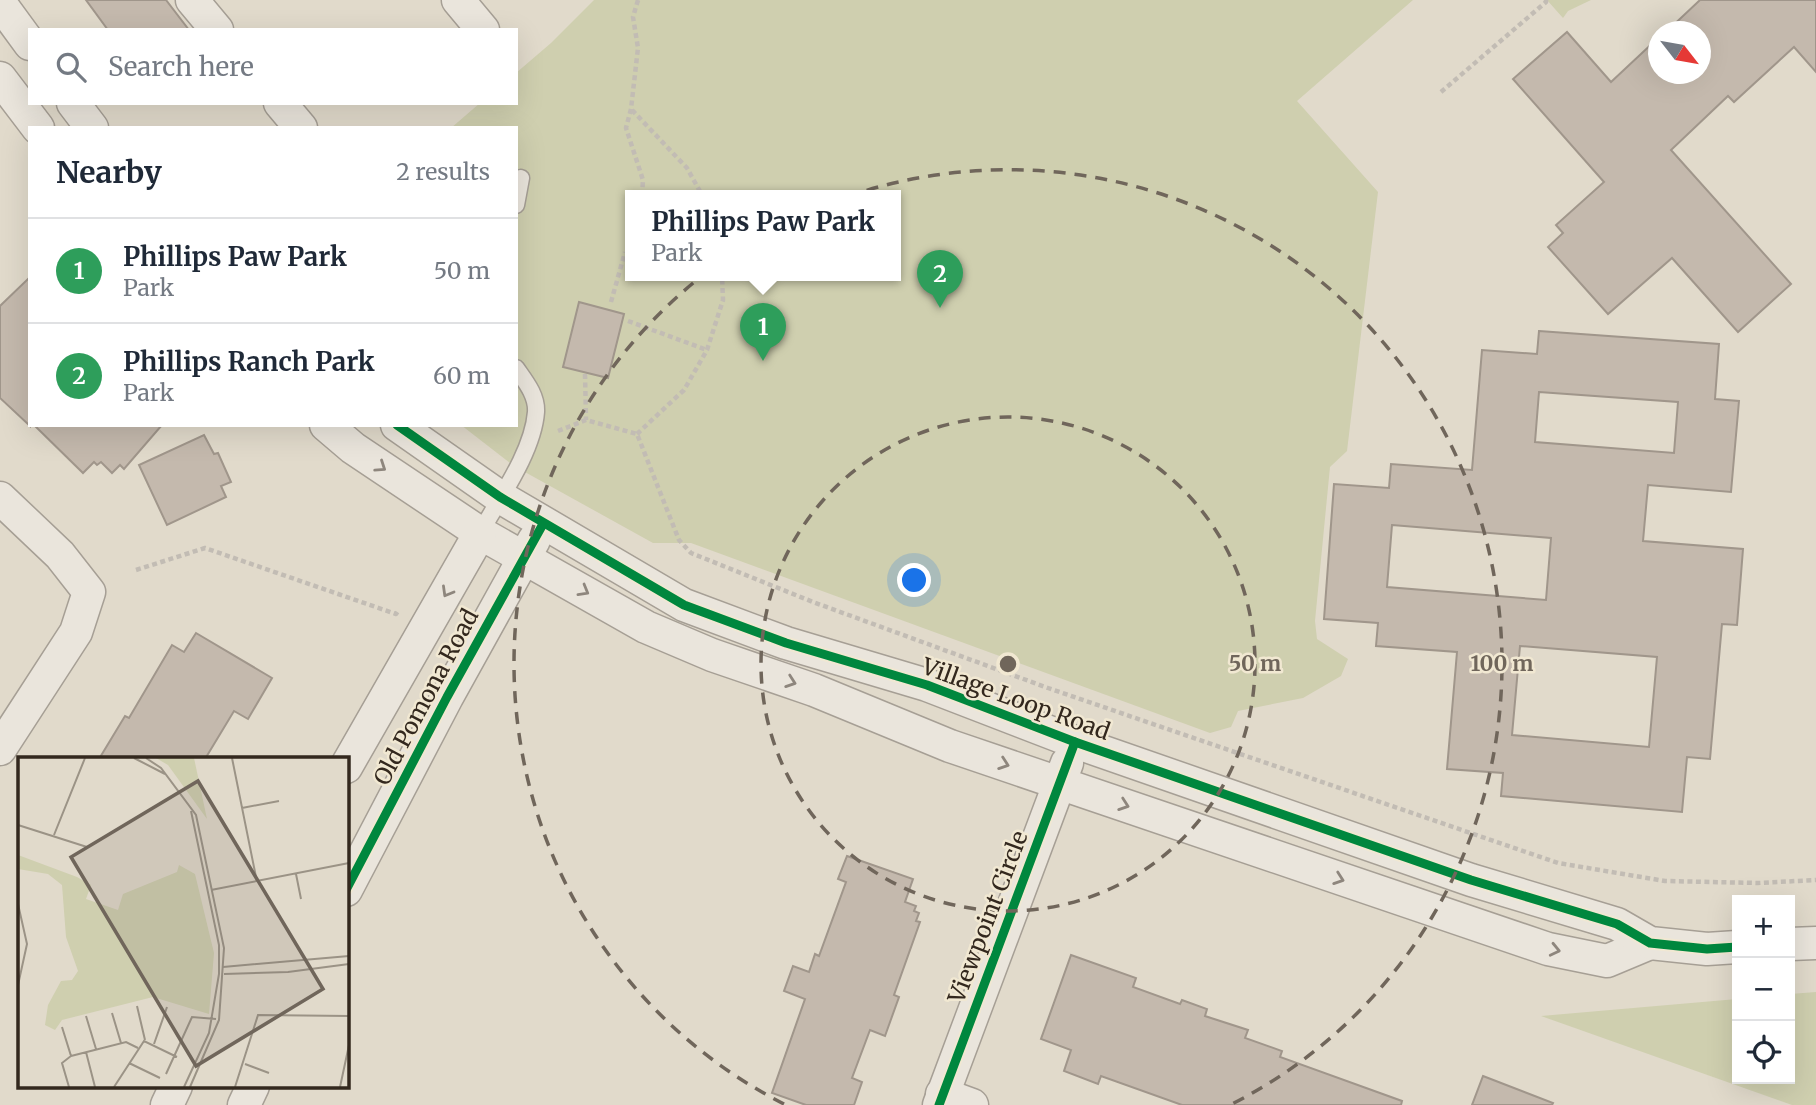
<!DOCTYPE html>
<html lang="en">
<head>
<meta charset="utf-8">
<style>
  :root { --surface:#fff; --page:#f2f2f3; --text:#1f2937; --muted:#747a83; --line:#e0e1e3; --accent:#1a73e8 }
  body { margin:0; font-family:Merriweather,serif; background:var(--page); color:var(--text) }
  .controls { position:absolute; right:21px; bottom:21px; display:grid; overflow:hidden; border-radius:0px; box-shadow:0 7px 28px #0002 }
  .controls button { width:63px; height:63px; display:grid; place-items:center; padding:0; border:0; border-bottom:2px solid var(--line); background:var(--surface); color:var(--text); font:35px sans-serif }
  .compass { position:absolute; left:1648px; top:21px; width:63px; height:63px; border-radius:50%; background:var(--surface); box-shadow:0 7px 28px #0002; rotate:121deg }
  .you { position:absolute; left:915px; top:581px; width:24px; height:24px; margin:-18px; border:5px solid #fff; border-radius:50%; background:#1a73e8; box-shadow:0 0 0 10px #1a73e833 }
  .badge { display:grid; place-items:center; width:46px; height:46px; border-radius:50%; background:var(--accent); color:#fff; font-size:23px; font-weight:700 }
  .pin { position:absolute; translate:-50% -58px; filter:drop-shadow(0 2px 4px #0008) }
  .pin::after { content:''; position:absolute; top:37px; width:24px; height:21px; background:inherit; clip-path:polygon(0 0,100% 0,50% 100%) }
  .popup { position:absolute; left:625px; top:190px; width:276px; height:91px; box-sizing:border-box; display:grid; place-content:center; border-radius:0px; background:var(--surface); filter:drop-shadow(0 2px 5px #0005); font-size:23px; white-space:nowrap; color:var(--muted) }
  .popup b { font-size:26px; color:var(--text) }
  .popup::after { content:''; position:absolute; left:50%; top:100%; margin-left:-14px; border:14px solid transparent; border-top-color:var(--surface) }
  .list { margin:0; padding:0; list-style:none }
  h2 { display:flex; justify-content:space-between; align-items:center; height:91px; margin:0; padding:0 28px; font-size:30px }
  h2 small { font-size:23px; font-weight:400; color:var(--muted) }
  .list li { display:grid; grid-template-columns:46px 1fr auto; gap:21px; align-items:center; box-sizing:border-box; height:105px; padding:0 28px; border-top:2px solid var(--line) }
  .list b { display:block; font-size:26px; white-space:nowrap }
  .list p { margin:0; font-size:23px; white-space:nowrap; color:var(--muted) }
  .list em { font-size:23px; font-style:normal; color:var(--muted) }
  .icon { flex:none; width:38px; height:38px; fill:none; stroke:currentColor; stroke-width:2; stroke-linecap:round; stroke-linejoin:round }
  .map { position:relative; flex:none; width:1816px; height:1105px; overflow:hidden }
  .search { position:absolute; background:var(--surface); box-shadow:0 7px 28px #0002; left:28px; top:28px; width:490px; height:77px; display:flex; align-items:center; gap:18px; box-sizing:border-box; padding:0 24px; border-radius:0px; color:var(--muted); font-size:26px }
  .panel { position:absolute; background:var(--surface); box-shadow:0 7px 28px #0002; left:28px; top:126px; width:490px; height:301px; border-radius:0px }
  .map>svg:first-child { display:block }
  .green { fill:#cfcfaf; fill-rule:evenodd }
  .building { fill:#c4b9ad; stroke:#a0968b; stroke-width:2; fill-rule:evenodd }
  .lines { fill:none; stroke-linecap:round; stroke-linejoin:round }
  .lane-casing { stroke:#a69f95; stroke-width:19 }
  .street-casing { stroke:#a69f95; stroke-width:35 }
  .path { stroke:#c2bcb4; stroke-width:4.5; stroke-dasharray:5 3.5; stroke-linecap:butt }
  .lane { stroke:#eae5dc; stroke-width:16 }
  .street { stroke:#eae5dc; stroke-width:32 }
  .cycleway-casing { stroke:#f1e8d2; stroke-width:13 }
  .cycleway { stroke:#00873e; stroke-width:9 }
  .oneway { stroke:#8e867d }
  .ring { fill:none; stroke:#70665b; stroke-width:3.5; stroke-dasharray:12 9 }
  .labels { text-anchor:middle; stroke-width:5; stroke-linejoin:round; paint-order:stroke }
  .street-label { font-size:23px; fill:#33281e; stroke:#f1e8d2 }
  .inset-road { fill:none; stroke:#9b9386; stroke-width:2 }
  .view { fill:#70665b; fill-opacity:0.15; stroke:#70665b; stroke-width:3.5 }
  .inset-edge { fill:none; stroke:#33281e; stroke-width:3.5 }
  .centre { fill:#70665b; stroke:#f1e8d2; stroke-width:3.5 }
  .ring-label { font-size:21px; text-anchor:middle; font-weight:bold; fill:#70665b; stroke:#f1e8d2; stroke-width:5; stroke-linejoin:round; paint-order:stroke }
</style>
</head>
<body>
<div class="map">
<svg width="1816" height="1105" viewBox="0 0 1816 1105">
  <rect width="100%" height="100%" fill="#e1dacb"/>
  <g class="green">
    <path d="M 594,0 L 1413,0 L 1297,101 L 1378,192 L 1347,451 L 1330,467 L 1315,621 L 1317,639 L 1348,659 L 1341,676 L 1303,698 L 1238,711 L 1231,727 L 1210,733 L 691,543 L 653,543 L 514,466 L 461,425 L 516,425 L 516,128 L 451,128 L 480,103 L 516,103 L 516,73 L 551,43 ZM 630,195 L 896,195 L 896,275 L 630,275 Z"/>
    <polygon points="1547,0 1591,0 1568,11 1563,18"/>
    <polygon points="1816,992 1816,1105 1792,1105 1541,1016 1737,999 1737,1079 1790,1079 1790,994"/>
  </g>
  <g class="building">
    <polygon points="86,0 166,0 189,30 108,30"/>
    <polygon points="1700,0 1816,0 1816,72 1794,47 1734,102 1728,96 1671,150 1791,284 1738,332 1672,258 1608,314 1548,247 1563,233 1556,225 1604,182 1513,79 1567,32 1611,82 1658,38 1658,74 1700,74 1700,32 1666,32"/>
    <polygon points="30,277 30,426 0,398 0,306"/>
    <polygon points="579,302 624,314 608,378 563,367"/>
    <path d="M 1539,331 L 1719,344 L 1715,399 L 1739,401 L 1731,492 L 1648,485 L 1643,541 L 1743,549 L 1737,625 L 1722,624 L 1710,759 L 1687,757 L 1682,812 L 1501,796 L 1503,773 L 1447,769 L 1457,652 L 1376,646 L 1378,623 L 1324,619 L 1334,484 L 1389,488 L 1391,464 L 1472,470 L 1482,350 L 1537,354 ZM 1539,392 L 1678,402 L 1674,453 L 1535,442 ZM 1392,525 L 1551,538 L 1546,600 L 1387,587 ZM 1520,646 L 1657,657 L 1649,747 L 1512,735 Z"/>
    <polygon points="34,425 162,425 124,469 120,465 112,473 101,462 97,465 94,462 83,473"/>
    <polygon points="204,435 214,454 218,453 231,482 221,486 226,497 167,525 139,465"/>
    <polygon points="196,633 272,678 248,719 234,711 205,759 99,759 125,716 129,718 172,645 184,652"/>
    <polygon points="847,856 913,879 905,902 916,906 914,911 919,913 916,921 920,922 894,995 899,997 885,1036 870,1030 852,1078 862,1082 854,1105 806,1105 772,1093 805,999 784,991 793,966 809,972 815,954 819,956 846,882 838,879"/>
    <polygon points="1071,955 1136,978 1133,987 1180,1004 1182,1000 1207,1009 1205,1016 1248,1030 1245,1038 1282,1051 1280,1057 1402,1101 1401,1105 1182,1105 1101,1076 1098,1084 1064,1071 1071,1050 1041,1039"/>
    <polygon points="1483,1076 1553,1103 1552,1105 1472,1105"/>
  </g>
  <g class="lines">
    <g class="lane-casing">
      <g id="lane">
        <polyline points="516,205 521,178"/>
        <path d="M 480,533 C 499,499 533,452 536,412 C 537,395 525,381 516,368"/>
      </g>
    </g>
    <g class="street-casing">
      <g id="street">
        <polyline points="192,0 217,30"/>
        <polyline points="458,0 483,30"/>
        <polyline points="0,3 30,44"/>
        <polyline points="0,78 38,128"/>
        <polyline points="73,103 92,128"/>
        <polyline points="280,103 301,128"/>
        <polyline points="326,425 353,448 480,533 646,627 712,655 814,690 950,746 1548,949 1607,961 1650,943"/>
        <polyline points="397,425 500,497 684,605 786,643 927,685 1075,742 1471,880 1617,924 1650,943 1707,949 1737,947"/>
        <polyline points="0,498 60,555 89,592 76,632 0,749"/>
        <polyline points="346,767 480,533"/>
        <polyline points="346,890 447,697 534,540"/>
        <polyline points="1790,944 1816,943"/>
        <polyline points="942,1094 972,1105"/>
        <polyline points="167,1105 176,1086"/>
        <polyline points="244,1105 253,1086"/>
        <polyline points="939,1105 1067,763"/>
      </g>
    </g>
    <g class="path">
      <polyline points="638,0 633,17 638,48 631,109 626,128 643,180 642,195"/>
      <polyline points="1441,92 1546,2 1546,0"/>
      <polyline points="632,110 687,168 702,195"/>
      <polyline points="611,302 625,252"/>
      <polyline points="628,321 707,350"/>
      <polyline points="585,374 586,420"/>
      <polyline points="558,431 586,420 637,434 679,540 691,553 813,602 1048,688 1558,863 1665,881 1758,883 1816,880"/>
      <polyline points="637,434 684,390 707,350 723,300 722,275"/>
      <polyline points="136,570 205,548 396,614 398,611"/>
    </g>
    <use href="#lane" class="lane"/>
    <use href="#street" class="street"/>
    <g class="cycleway-casing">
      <g id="cycleway">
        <polyline points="397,425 500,497 684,605 786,643 927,685 1075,742 1471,880 1617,924 1650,943 1707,949 1737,947"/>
        <polyline points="346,890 447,697 543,524"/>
        <polyline points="939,1105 1075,742"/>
      </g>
    </g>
    <use href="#cycleway" class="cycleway"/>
  </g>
  <defs><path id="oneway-chevron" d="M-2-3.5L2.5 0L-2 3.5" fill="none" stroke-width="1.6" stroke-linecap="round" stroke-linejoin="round" transform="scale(1.75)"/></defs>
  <g class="oneway">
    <use href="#oneway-chevron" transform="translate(381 467) rotate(34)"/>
    <use href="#oneway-chevron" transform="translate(584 591) rotate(30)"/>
    <use href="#oneway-chevron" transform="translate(447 592) rotate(120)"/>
    <use href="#oneway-chevron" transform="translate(791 682) rotate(19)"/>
    <use href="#oneway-chevron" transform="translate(1004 764) rotate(19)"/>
    <use href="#oneway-chevron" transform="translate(1124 805) rotate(19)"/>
    <use href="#oneway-chevron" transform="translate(1339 879) rotate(19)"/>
    <use href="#oneway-chevron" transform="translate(1555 950) rotate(13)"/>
  </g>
  <g class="ring">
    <circle cx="1008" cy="664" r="247"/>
    <path d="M784 1104A494 494 0 1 1 1232 1104"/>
  </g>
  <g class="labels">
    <g class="street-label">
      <text transform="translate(426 697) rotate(-62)" y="8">Old Pomona Road</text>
      <text transform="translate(1016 699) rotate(20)" y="8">Village Loop Road</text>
      <text transform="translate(988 917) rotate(-69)" y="8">Viewpoint Circle</text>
    </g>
  </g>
  <g transform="translate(18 757)">
    <rect width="331" height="331" fill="#e1dacb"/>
    <path d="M 138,1 L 176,1 L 189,62 L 150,8 ZM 0,98 L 59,120 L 73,128 L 68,142 L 100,153 L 105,137 L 159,115 L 161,108 L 177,117 L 196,196 L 191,257 L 135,240 L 44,263 L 37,273 L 27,268 L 30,248 L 43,224 L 54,223 L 60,214 L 48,180 L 44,128 L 30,117 L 0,112 Z" fill="#cfcfaf"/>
    <path class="inset-road" d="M 116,1 L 147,17M 128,1 L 143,11 L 178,58 L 206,191 L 201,263 L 172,330M 214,1 L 239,125M 224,51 L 261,44M 0,68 L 69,90M 36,78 L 67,1M 278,117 L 283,142M 193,133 L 331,106M 0,147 L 9,187 L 0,228M 205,210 L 331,199M 206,217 L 270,215 L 331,207M 119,249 L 127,283M 94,256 L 103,286M 68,259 L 78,292M 44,270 L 53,299 L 44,306 L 51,330M 136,287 L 149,250M 68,295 L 77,330M 53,299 L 108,285 L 120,291M 111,306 L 142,321M 227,307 L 251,316M 148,317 L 174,260 L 198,262M 96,330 L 126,284 L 159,300M 166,330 L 191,276 L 201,217 L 201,188 L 173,54M 217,330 L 240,258 L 331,259M 322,330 L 331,288"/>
    <path class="view" d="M 180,24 L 305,232 L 178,309 L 53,100 Z"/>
    <rect width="331" height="331" class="inset-edge"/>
  </g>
  <circle cx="1008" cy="664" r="10" class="centre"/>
  <g class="ring-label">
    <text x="1255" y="671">50 m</text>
    <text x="1502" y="671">100 m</text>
  </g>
</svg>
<div class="controls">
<button>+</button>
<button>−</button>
<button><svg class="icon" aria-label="locate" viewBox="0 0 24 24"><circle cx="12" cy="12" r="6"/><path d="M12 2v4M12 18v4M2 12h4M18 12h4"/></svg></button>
</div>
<svg class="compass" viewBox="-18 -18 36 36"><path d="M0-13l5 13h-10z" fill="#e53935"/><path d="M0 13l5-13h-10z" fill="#747a83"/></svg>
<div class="you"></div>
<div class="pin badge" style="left:763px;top:361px;background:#2e9e5b">1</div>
<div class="popup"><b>Phillips Paw Park</b>Park</div>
<div class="pin badge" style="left:940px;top:308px;background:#2e9e5b">2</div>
<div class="search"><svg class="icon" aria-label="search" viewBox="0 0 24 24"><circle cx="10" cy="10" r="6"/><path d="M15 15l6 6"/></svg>Search here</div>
<section class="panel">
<h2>Nearby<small>2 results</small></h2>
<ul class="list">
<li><span class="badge" style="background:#2e9e5b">1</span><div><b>Phillips Paw Park</b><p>Park</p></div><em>50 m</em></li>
<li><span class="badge" style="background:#2e9e5b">2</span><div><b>Phillips Ranch Park</b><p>Park</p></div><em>60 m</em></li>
</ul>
</section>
</div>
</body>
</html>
